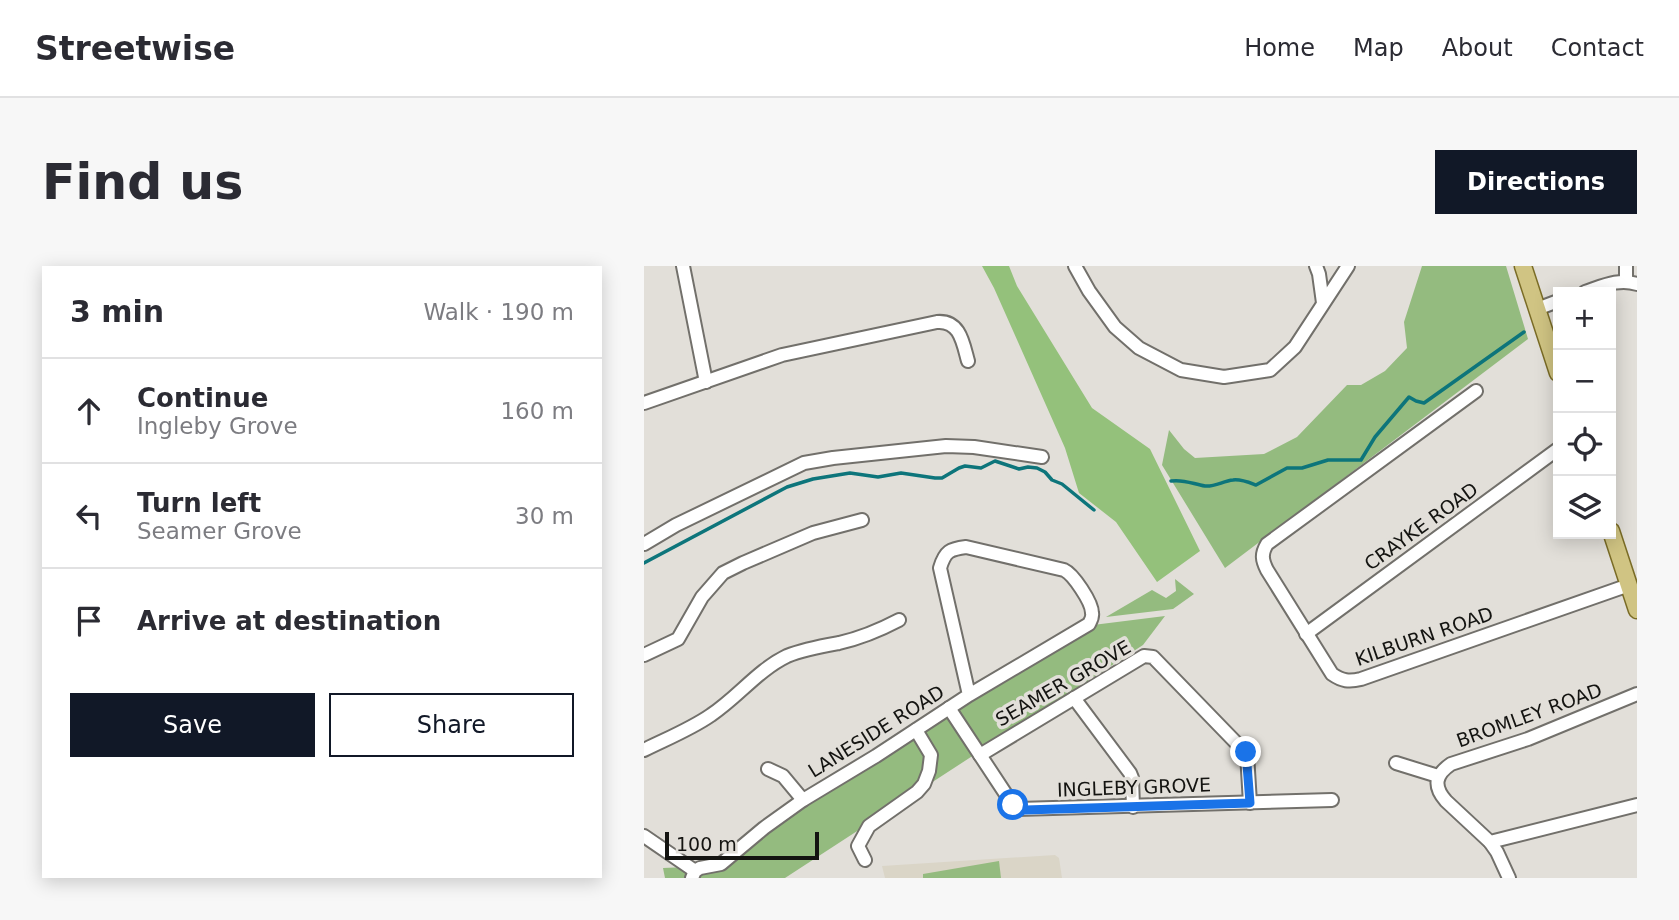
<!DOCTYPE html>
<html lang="en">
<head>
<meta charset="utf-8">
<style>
  :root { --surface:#fff; --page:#f7f7f7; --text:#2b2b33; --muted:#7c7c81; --line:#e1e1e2; --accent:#111827 }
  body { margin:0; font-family:"DejaVu Sans",sans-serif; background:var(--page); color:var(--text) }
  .controls { position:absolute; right:21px; top:21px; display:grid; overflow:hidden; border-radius:0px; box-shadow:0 4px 18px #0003 }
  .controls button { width:63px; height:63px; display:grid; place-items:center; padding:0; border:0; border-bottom:2px solid var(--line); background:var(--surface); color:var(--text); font:35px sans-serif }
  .scale { position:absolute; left:21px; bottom:18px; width:154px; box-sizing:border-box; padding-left:7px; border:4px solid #141411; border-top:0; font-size:19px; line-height:24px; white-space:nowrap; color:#141411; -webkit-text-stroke:5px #e2dfd9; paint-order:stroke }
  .stop { position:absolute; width:21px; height:21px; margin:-16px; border:5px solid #1a73e8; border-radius:50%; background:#fff }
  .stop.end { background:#1a73e8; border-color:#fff; box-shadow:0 2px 7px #0008 }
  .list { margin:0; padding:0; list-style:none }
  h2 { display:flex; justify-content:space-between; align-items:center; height:91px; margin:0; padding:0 28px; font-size:30px }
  h2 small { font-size:23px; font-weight:400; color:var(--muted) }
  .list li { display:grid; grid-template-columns:46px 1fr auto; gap:21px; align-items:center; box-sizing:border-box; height:105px; padding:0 28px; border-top:2px solid var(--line) }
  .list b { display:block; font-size:26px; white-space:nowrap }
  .list p { margin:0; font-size:23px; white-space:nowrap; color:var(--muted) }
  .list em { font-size:23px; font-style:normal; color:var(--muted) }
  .actions { display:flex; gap:14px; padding:21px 28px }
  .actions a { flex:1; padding:16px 0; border:2px solid var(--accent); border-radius:0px; text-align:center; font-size:24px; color:var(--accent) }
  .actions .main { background:var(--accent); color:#fff }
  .icon { flex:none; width:38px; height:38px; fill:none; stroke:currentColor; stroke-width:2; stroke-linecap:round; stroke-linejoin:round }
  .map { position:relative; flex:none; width:993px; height:612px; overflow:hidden; border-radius:0px }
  header { display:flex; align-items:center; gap:42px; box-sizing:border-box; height:98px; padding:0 35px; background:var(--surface); border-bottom:2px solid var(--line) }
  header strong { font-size:33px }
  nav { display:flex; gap:38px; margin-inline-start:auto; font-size:24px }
  .intro { display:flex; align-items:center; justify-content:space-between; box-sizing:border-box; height:168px; padding:0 42px }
  h1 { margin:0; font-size:49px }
  .button { padding:18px 32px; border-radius:0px; background:var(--accent); color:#fff; font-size:24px; font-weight:700 }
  main { display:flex; gap:42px; padding:0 42px }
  aside { flex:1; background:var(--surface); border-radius:0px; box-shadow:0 4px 18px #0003 }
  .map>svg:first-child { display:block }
  .built { fill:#dad5c7 }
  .green { fill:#94bb7f }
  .forest { fill:#94c17b }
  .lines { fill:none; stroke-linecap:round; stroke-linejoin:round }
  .stream { stroke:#0d757b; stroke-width:3.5 }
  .minor-casing { stroke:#72706b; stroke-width:16 }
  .major-casing { stroke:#7a6c26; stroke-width:19 }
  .minor { stroke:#fff; stroke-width:12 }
  .major { stroke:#d0c483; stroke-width:16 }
  .route { stroke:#1a73e8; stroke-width:9 }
  .labels { text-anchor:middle; stroke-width:7; stroke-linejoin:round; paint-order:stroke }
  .street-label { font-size:19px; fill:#141411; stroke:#e2dfd9 }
</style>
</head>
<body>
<header>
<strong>Streetwise</strong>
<nav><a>Home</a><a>Map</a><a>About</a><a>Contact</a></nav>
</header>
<div class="intro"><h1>Find us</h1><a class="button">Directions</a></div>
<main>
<aside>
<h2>3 min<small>Walk · 190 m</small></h2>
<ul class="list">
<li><svg class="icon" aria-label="ahead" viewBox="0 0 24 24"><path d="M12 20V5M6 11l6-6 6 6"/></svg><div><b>Continue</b><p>Ingleby Grove</p></div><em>160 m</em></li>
<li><svg class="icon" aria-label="left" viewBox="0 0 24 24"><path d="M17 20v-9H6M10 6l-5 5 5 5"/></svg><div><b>Turn left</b><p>Seamer Grove</p></div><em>30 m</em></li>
<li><svg class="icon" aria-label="arrive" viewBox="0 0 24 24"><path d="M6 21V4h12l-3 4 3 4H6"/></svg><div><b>Arrive at destination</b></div></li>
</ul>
<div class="actions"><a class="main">Save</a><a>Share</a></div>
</aside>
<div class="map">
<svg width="993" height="612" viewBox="0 0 993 612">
  <rect width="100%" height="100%" fill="#e2dfd9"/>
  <polygon class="built" points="411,589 415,592 418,612 241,612 238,600"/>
  <g class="green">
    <polygon points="778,0 862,0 884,73 581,302 518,199 525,164 540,183 551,192 620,188 653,171 703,119 717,119 741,105 763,82 760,56"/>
    <polygon points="531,313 550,328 529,343 462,351 508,324 522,332 532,325"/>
    <polygon points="521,350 499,379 141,612 21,612 19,602 67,600 161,533 449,359"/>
    <polygon points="355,595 357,612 279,612 279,608"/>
  </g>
  <polygon class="forest" points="338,0 365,0 373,20 448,142 506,183 556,285 513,316 472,256 435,227 421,182 350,22"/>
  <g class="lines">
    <g class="stream">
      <path d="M 527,215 C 540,213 549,218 561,220 C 571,221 579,215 589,214 C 597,213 604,216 612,219 L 643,202 L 658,202 L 684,194 L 717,194 L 731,171 L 765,131 L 772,135 L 780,137 L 880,66"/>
      <polyline points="0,297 143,221 169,213 206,207 234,211 257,207 291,212 298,212 315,202 321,200 337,202 351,195 375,203 384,201 393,202 401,206 408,214 418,218 450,244"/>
    </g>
    <g class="minor-casing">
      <g id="minor">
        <polyline points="39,0 62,116"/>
        <polyline points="431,0 445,25 471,61 495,82 537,104 580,111 626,104 651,81 704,0"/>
        <polyline points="672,0 675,8 679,37"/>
        <polyline points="982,15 982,0"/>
        <path d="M 941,26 C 959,20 975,12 993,18"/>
        <polyline points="893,43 914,35"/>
        <path d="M 832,125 L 623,278 C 617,288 618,294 623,304 L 688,408 C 698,415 705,416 717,413 L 985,319"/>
        <path d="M 0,137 L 138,89 L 293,56 C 316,54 319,77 324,95"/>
        <polyline points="0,278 32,259 160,197 189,192 302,180 330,181 398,191"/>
        <polyline points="662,368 914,183"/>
        <polyline points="0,389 34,373 58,331 79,307 99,297 169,267 218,254"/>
        <path d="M 993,428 L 884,473 L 807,498 C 791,509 789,520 802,535 L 846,576 L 993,539"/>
        <polyline points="430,432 486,507 488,512 489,541"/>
        <polyline points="305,442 369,539 374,543 688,534"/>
        <path d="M 0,484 C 22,473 47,463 67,449 C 94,431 114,404 143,390 C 160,383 178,380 195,377 C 217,372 236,364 255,354"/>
        <polyline points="336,489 500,390 509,391 603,488 606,537"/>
        <polyline points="752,497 794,510"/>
        <polyline points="124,503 139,510 159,534"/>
        <polyline points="0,570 51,605"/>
        <polyline points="846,576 853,586 865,612"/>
        <polyline points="221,594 214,580 225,560 273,526 280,518 285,505 287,489 272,464"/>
        <path d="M 48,612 L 51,605 L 56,602 L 77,598 L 120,562 L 159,534 L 232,490 L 325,429 L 445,358 C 447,354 449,351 448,347 C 448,336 429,308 420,304 L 322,281 C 306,283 301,285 296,302 L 325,429"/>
      </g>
    </g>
    <g class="major-casing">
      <g id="major">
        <polyline points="879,0 914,107"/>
        <polyline points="967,265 993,344"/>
      </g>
    </g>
    <use href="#minor" class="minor"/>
    <use href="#major" class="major"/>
  </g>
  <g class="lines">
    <polyline class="route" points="369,539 374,543 381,544 606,537 602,486"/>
  </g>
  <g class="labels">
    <g class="street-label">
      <text transform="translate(777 260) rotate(-36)" y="7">CRAYKE ROAD</text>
      <text transform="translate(780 370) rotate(-19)" y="7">KILBURN ROAD</text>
      <text transform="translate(419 417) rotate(-30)" y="7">SEAMER GROVE</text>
      <text transform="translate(885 449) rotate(-20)" y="7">BROMLEY ROAD</text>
      <text transform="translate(232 465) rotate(-32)" y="7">LANESIDE ROAD</text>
      <text transform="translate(490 521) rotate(-2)" y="7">INGLEBY GROVE</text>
    </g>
  </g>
</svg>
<div class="controls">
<button>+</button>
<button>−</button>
<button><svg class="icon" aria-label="locate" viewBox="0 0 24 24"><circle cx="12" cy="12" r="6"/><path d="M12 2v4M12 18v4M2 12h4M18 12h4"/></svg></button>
<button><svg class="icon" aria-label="layers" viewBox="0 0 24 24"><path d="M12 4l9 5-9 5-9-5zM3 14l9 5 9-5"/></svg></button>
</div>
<div class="scale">100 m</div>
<div class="stop" style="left:369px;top:539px"></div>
<div class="stop end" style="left:602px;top:486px"></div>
</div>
</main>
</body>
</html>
